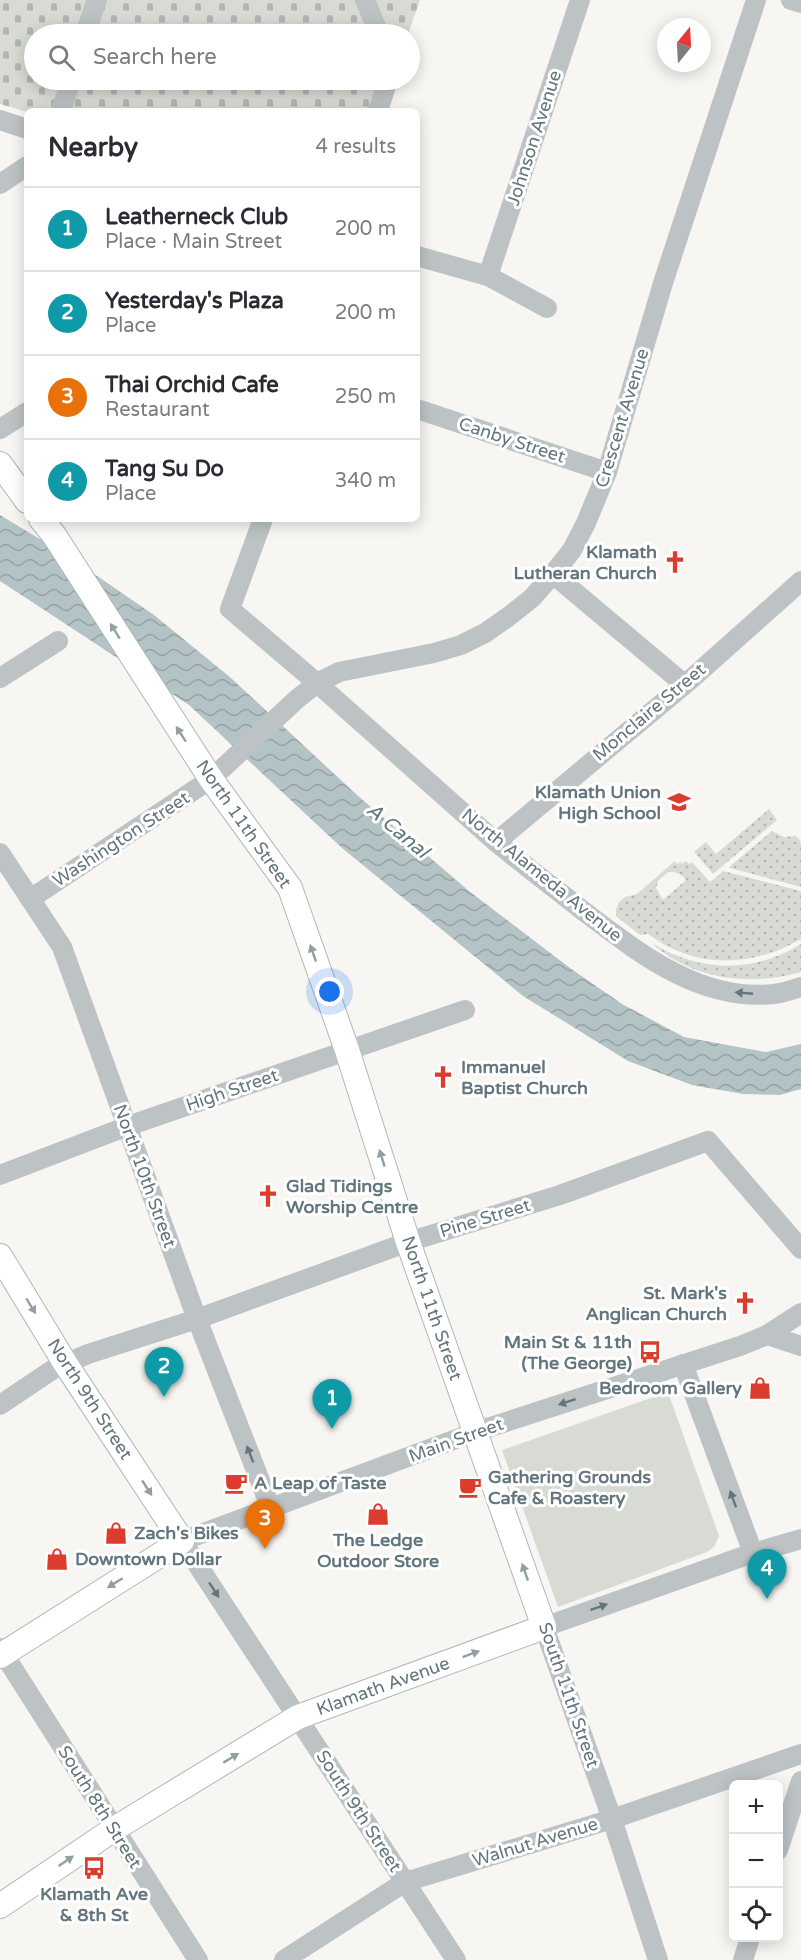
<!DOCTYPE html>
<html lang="en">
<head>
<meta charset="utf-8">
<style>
  :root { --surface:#fff; --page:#f2f2f3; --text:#2b2b33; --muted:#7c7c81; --line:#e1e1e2; --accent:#2563eb }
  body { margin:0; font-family:"Varela Round",sans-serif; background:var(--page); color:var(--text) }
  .controls { position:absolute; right:18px; bottom:18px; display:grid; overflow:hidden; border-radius:9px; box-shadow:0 3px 15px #0003 }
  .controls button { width:54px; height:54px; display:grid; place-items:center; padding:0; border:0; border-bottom:2px solid var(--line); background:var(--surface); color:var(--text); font:30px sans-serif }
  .compass { position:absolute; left:657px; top:18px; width:54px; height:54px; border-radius:50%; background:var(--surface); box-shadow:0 3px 15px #0003; rotate:18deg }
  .you { position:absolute; left:330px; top:992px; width:21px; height:21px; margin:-15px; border:4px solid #fff; border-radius:50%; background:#1a73e8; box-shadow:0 0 0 9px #1a73e833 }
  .badge { display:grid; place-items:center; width:39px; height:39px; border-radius:50%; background:var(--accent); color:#fff; font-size:20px; font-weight:700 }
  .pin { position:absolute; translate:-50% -50px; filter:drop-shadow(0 2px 3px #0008) }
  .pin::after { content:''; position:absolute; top:32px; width:21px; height:18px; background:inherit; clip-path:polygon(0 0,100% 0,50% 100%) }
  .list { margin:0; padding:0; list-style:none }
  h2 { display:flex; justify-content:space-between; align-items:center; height:78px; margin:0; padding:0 24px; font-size:26px }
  h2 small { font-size:20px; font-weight:400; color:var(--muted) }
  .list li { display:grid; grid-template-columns:39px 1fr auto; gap:18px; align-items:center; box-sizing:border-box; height:84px; padding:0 24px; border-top:2px solid var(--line) }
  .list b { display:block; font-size:22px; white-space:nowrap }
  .list p { margin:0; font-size:20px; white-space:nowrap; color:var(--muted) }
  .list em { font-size:20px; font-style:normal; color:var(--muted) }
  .icon { flex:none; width:33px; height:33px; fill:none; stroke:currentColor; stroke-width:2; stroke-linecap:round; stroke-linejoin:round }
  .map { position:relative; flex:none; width:801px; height:1960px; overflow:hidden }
  .search { position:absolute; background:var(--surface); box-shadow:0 3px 15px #0003; left:24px; top:24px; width:396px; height:66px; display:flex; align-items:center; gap:15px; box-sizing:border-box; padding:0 21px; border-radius:33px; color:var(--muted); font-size:22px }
  .panel { position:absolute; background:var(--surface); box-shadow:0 3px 15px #0003; left:24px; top:108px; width:396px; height:414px; border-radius:9px }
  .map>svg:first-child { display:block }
  .grass { fill:url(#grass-dots); fill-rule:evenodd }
  .cemetery { fill:url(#cemetery-stones) }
  .park { fill:#d7dbd3 }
  .water { fill:url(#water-waves) }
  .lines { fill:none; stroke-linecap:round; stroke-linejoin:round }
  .major-casing { stroke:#b1b7ba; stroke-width:26 }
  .minor { stroke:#bdc3c5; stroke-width:20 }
  .major { stroke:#fff; stroke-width:24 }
  .oneway { fill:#929fa4 }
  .oneway2 { fill:#63767d }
  .labels { text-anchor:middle; stroke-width:6; stroke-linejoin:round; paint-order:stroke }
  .street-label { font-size:18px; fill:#63767d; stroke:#fff }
  .poi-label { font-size:18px; font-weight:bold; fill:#63767d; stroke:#fff; text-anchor:start }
  .water-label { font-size:20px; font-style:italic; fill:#5e7678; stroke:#fff }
</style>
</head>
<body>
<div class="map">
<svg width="801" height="1960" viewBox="0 0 801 1960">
  <defs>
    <pattern id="grass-dots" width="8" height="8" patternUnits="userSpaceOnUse" patternTransform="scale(1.5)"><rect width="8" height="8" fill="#d7dbd3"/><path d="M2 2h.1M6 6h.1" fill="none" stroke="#b2b6b0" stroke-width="1.8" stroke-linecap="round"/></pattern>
    <pattern id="cemetery-stones" width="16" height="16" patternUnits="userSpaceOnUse" patternTransform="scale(1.5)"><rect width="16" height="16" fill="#d7dbd3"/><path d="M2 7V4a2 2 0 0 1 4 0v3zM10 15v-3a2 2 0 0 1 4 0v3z" fill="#b2b6b0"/></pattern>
    <pattern id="water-waves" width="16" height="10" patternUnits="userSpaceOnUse" patternTransform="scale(1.5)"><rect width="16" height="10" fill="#b4c3c5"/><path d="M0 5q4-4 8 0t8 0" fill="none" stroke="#96a3a5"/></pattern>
  </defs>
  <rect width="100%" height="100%" fill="#f7f6f3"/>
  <g class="grass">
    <polygon points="769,809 777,820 713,874 694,852 706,842 716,854"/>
    <polygon points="772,831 784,837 796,836 801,842 801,887 730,868 729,867"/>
    <path d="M 675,861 L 677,864 L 680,862 L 682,864 L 686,861 L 689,864 L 692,862 L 710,882 L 723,871 L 801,891 L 801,939 C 752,968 694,969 648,934 L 640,935 L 616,916 L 616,910 L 619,902 L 625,897 L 637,894 ZM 668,872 C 676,872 681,873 686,880 L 663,900 L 656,888 L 658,881 Z"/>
    <path d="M 653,944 C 702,972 752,974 801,944 L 801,972 C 757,985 705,981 667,955 C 662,951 656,948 653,944 Z"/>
  </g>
  <polygon class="cemetery" points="0,0 420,0 408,34 34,34 34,80 394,80 383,111 27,112 0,104"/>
  <polygon class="park" points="668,1392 719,1536 714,1547 707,1552 558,1607 502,1450"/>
  <polygon class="water" points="0,515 68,556 154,615 231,678 357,795 469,891 570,968 622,1004 684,1037 766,1052 801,1044 801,1089 780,1095 743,1094 692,1085 628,1061 523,996 342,848 189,705 0,581"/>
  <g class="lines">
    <g class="major-casing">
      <g id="major">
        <polyline points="0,464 27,501"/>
        <polyline points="0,1256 65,1363 182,1541 0,1656"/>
        <polyline points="0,1906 114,1829 298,1717 544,1627 408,1242 347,1050 290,888 211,779 54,535 41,519"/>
      </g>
    </g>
    <g class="minor">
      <polyline points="365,0 379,34"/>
      <polyline points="791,0 801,3"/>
      <polyline points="85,34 97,0"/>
      <polyline points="61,111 71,80"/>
      <polyline points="378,111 388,80"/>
      <polyline points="0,120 27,129"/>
      <polyline points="0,184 27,166"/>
      <polyline points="417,256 488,276 547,308"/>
      <polyline points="488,276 580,0"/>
      <polyline points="417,409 607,472"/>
      <polyline points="0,429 27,412"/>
      <path d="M 263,519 L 230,609 L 317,683 L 496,842 C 524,865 553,887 582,910 C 638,952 699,1002 774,994 C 783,993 792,990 801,987"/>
      <polyline points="553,574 684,684"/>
      <polyline points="0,678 58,641"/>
      <polyline points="496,842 690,680 801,581"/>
      <polyline points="0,853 62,947 197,1319 271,1509"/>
      <polyline points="30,899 211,779 297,699 317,683 339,672 434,653 461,645 485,633 508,617 532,598 553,574 572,550 586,523 607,472 663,283 756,0"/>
      <polyline points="0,1175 128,1126 465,1010"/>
      <polyline points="767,1335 801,1346"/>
      <polyline points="683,1364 753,1553"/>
      <polyline points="0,1405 55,1368 88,1354 197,1319 408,1242 560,1195 708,1141 801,1249"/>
      <polyline points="0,1648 198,1960"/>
      <polyline points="778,1850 801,1781"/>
      <polyline points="284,1960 405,1882 612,1819 801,1754"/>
      <polyline points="456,1960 182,1541 475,1432 740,1346 767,1335 801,1313"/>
      <polyline points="658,1960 612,1819 544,1627 753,1553 801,1539"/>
      <polyline points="743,1960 750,1938"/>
    </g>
    <use href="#major" class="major"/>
  </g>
  <defs><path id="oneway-solid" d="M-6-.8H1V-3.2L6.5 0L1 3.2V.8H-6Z" transform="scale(1.5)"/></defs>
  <g class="oneway">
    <use href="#oneway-solid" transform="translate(115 631) rotate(-122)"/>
    <use href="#oneway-solid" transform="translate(181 734) rotate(-123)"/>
    <use href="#oneway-solid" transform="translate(313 953) rotate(-109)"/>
    <use href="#oneway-solid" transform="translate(382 1158) rotate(-107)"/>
    <use href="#oneway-solid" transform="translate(31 1306) rotate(58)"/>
    <use href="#oneway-solid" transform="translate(147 1488) rotate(57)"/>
    <use href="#oneway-solid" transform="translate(525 1572) rotate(-109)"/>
    <use href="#oneway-solid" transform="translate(115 1583) rotate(148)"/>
    <use href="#oneway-solid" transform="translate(471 1654) rotate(-20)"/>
    <use href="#oneway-solid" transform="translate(231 1758) rotate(-31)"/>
    <use href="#oneway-solid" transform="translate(66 1861) rotate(-34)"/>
  </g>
  <g class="oneway2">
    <use href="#oneway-solid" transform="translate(744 993) rotate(-175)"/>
    <use href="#oneway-solid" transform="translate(567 1402) rotate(162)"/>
    <use href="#oneway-solid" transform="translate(250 1454) rotate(-111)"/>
    <use href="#oneway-solid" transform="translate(733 1499) rotate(-110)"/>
    <use href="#oneway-solid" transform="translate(214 1590) rotate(57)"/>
    <use href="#oneway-solid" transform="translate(599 1607) rotate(-19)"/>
  </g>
  <defs>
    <g id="church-bare" transform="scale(1.8)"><path d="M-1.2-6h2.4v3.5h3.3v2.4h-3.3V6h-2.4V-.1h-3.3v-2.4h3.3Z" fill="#dc3c2e" stroke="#fff" stroke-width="2.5" paint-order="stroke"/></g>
    <g id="school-bare" transform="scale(1.8)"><path d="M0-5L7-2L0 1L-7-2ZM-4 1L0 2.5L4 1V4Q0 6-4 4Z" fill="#dc3c2e" stroke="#fff" stroke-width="2.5" paint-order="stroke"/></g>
    <g id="bus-bare" transform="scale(1.8)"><path d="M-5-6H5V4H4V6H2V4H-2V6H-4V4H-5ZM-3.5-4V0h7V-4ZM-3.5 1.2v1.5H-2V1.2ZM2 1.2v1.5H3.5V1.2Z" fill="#dc3c2e" stroke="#fff" stroke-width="2.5" paint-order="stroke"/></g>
    <g id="shop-bare" transform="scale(1.8)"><path d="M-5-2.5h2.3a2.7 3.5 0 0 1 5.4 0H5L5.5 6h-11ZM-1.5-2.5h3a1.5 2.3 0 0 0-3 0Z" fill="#dc3c2e" stroke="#fff" stroke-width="2.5" paint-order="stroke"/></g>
    <g id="cafe-bare" transform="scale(1.8)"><path d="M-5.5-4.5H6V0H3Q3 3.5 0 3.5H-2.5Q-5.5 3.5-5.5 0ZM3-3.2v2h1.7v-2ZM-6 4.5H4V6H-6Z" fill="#dc3c2e" stroke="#fff" stroke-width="2.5" paint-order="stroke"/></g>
  </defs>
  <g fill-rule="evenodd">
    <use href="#church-bare" x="675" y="562"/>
    <use href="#school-bare" x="679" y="802"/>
    <use href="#church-bare" x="443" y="1077"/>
    <use href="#church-bare" x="268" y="1196"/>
    <use href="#church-bare" x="745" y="1303"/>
    <use href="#bus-bare" x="650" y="1352"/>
    <use href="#shop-bare" x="760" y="1388"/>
    <use href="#cafe-bare" x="236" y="1483"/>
    <use href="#cafe-bare" x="470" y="1487"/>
    <use href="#shop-bare" x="378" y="1514"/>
    <use href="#shop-bare" x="116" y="1533"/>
    <use href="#shop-bare" x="57" y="1559"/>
    <use href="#bus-bare" x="94" y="1868"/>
  </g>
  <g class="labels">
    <g class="street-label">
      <text transform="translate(534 138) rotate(-72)" y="6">Johnson Avenue</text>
      <text transform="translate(622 418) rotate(-73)" y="6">Crescent Avenue</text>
      <text transform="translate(512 440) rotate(18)" y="6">Canby Street</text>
      <text transform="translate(649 712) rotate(-40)" y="6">Monclaire Street</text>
      <text transform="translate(244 824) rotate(55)" y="6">North 11th Street</text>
      <text transform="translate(121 839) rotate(-33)" y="6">Washington Street</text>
      <text transform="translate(542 875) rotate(39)" y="6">North Alameda Avenue</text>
      <text transform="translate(232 1090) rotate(-19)" y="6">High Street</text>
      <text transform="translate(145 1176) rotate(70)" y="6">North 10th Street</text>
      <text transform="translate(485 1218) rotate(-17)" y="6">Pine Street</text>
      <text transform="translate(432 1308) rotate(71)" y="6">North 11th Street</text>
      <text transform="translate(90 1399) rotate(57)" y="6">North 9th Street</text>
      <text transform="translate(456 1440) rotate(-20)" y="6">Main Street</text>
      <text transform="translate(383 1686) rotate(-20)" y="6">Klamath Avenue</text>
      <text transform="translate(569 1695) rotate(71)" y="6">South 11th Street</text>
      <text transform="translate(100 1807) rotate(58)" y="6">South 8th Street</text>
      <text transform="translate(359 1811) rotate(57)" y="6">South 9th Street</text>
      <text transform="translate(535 1842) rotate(-17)" y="6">Walnut Avenue</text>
    </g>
    <g class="poi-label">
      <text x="657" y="558" text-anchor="end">Klamath<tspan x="657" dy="21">Lutheran Church</tspan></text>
      <text x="661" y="798" text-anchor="end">Klamath Union<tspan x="661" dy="21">High School</tspan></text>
      <text x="461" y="1073">Immanuel<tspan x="461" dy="21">Baptist Church</tspan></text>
      <text x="286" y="1192">Glad Tidings<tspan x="286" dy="21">Worship Centre</tspan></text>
      <text x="727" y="1299" text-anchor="end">St. Mark's<tspan x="727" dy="21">Anglican Church</tspan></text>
      <text x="632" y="1348" text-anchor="end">Main St &amp; 11th<tspan x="632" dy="21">(The George)</tspan></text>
      <text x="742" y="1394" text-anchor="end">Bedroom Gallery</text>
      <text x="488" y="1483">Gathering Grounds<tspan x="488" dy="21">Cafe &amp; Roastery</tspan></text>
      <text x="254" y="1489">A Leap of Taste</text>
      <text x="134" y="1539">Zach's Bikes</text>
      <text x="378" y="1546" text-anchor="middle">The Ledge<tspan x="378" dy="21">Outdoor Store</tspan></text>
      <text x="75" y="1565">Downtown Dollar</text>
      <text x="94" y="1900" text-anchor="middle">Klamath Ave<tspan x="94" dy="21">&amp; 8th St</tspan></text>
    </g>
    <g class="water-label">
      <text transform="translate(398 830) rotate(40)" y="7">A Canal</text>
    </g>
  </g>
</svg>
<div class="controls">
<button>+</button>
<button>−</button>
<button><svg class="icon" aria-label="locate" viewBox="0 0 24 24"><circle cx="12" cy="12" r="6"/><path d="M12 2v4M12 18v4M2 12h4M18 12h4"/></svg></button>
</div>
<svg class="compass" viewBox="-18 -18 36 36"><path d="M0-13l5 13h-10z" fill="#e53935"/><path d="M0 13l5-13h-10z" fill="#7c7c81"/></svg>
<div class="you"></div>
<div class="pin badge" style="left:332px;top:1429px;background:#0f9aa8">1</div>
<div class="pin badge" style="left:164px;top:1397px;background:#0f9aa8">2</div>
<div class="pin badge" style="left:265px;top:1549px;background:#e8710a">3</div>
<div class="pin badge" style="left:767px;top:1599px;background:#0f9aa8">4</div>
<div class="search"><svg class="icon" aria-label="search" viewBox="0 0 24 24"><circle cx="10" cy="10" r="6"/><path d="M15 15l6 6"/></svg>Search here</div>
<section class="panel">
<h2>Nearby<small>4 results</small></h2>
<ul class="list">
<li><span class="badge" style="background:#0f9aa8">1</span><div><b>Leatherneck Club</b><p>Place · Main Street</p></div><em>200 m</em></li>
<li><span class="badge" style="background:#0f9aa8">2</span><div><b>Yesterday's Plaza</b><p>Place</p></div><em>200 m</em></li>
<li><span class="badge" style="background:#e8710a">3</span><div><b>Thai Orchid Cafe</b><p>Restaurant</p></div><em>250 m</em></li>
<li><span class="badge" style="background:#0f9aa8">4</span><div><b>Tang Su Do</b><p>Place</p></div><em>340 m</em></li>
</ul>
</section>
</div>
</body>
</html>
